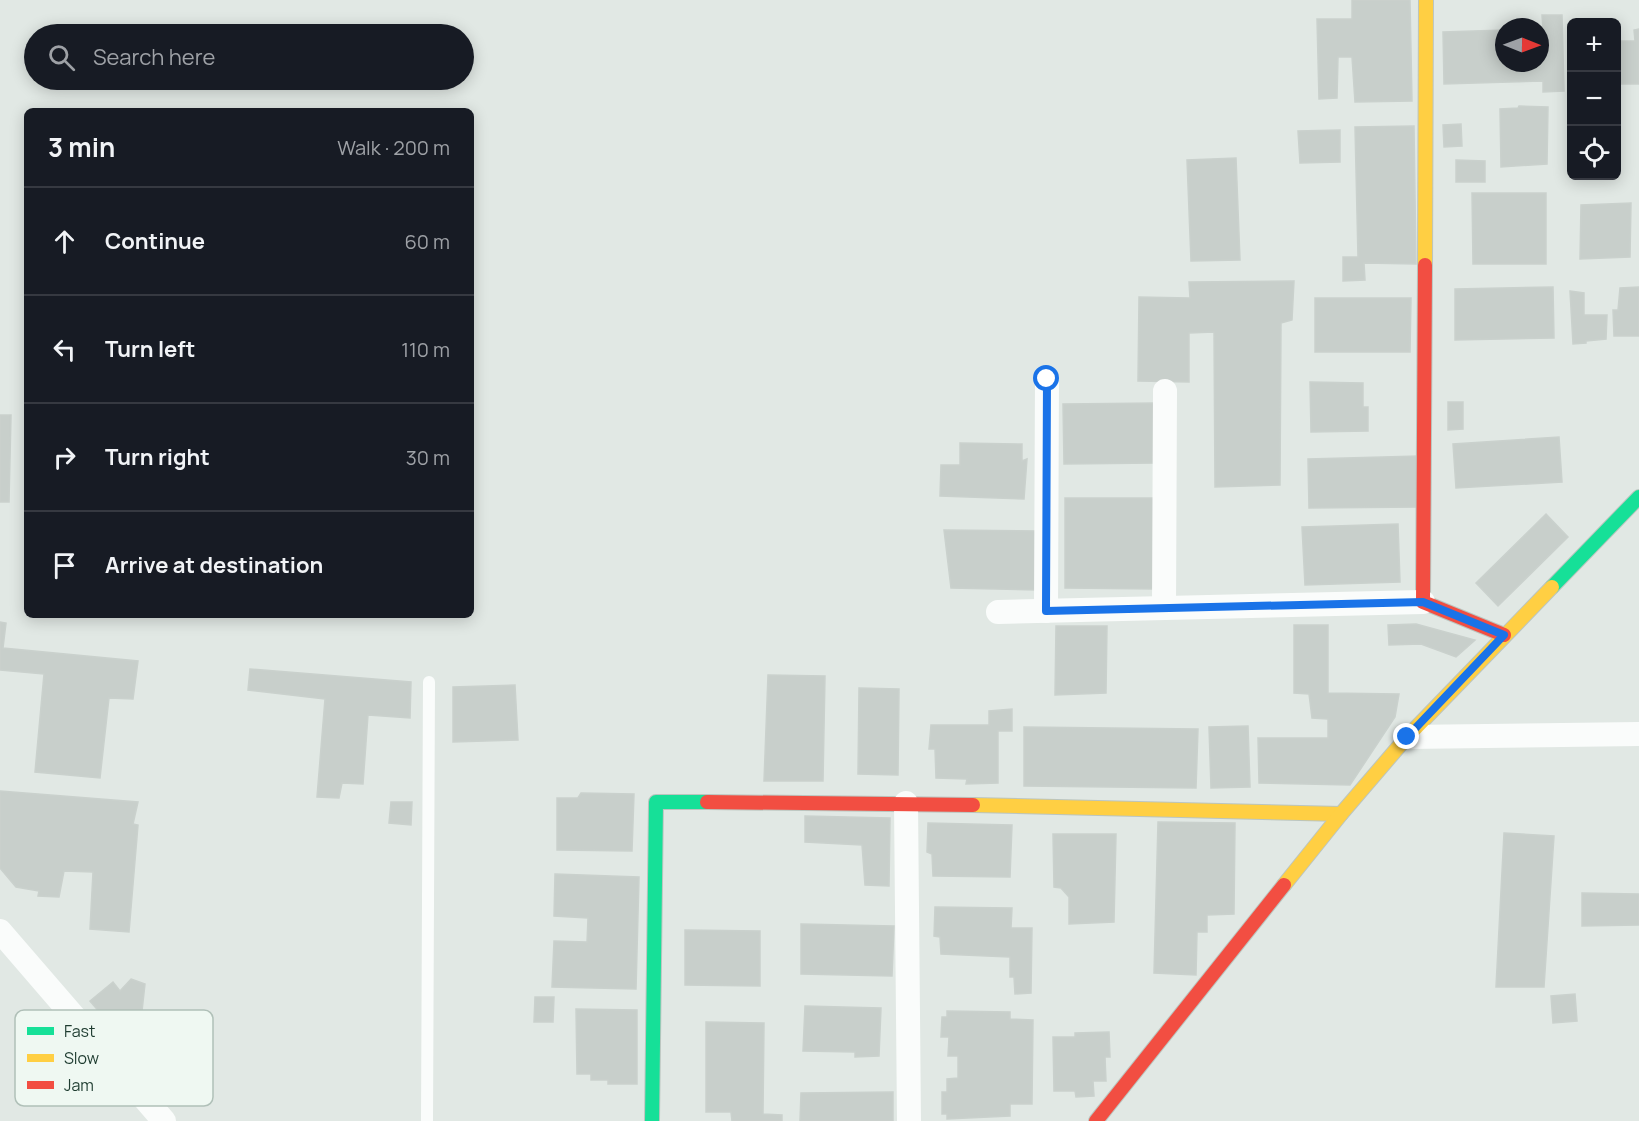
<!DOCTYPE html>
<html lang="en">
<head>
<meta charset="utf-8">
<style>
  :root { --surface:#171b24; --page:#242831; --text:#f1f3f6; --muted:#9ea1a6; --line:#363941 }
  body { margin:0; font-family:Manrope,sans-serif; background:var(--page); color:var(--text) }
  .controls { position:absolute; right:18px; top:18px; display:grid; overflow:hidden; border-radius:9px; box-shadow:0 3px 15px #0003 }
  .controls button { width:54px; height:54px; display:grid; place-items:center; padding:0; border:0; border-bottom:2px solid var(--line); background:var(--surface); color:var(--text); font:30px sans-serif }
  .compass { position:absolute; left:1495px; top:18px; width:54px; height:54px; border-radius:50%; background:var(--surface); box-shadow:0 3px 15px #0003; rotate:91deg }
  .stop { position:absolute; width:18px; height:18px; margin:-14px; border:4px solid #1a73e8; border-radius:50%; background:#fff }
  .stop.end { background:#1a73e8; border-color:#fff; box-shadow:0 2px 6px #0008 }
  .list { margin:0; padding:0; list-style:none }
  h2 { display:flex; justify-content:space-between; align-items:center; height:78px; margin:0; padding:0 24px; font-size:26px }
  h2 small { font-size:20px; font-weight:400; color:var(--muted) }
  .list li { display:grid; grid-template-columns:39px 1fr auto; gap:18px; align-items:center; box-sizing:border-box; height:108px; padding:0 24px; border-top:2px solid var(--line) }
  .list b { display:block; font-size:22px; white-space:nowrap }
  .list em { font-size:20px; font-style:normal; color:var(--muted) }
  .icon { flex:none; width:33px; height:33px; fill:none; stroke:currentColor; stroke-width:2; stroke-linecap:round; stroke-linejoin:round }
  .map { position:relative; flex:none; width:1639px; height:1121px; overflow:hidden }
  .search { position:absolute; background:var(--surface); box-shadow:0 3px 15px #0003; left:24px; top:24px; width:450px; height:66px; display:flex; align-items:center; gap:15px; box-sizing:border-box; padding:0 21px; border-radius:33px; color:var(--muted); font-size:22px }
  .panel { position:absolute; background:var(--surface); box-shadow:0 3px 15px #0003; left:24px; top:108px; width:450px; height:510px; border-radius:9px }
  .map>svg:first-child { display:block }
  .building { fill:#c8cfcb; stroke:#cad1cd; stroke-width:1.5 }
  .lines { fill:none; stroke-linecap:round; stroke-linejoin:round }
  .fast-casing { stroke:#bbc5bf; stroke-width:16 }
  .slow-casing { stroke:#bbc5bf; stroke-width:16 }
  .jam-casing { stroke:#bbc5bf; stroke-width:16 }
  .lane { stroke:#fafcfb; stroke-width:12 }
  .street { stroke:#fafcfb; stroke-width:24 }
  .fast { stroke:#16e098; stroke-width:14 }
  .slow { stroke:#ffcf43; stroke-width:14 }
  .jam { stroke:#f24e42; stroke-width:14 }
  .route { stroke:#1a73e8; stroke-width:8 }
  .key { fill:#eff8f2; stroke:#b0c0b8; stroke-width:1.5 }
  .key-label { font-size:16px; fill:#1e3c30 }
</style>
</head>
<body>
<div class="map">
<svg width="1639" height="1121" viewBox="0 0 1639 1121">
  <rect width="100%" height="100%" fill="#e1e8e4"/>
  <g class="building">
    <polygon points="1352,0 1410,0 1412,101 1355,102 1352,57 1338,57 1337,98 1319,99 1317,19 1352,19"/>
    <polygon points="1542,15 1562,15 1564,91 1543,92 1543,81 1444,84 1443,32 1504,30 1504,63 1540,63 1540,29 1543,29"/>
    <polygon points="1639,29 1639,84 1616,84 1616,41 1635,41 1634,30"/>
    <polygon points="1519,106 1548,107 1547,164 1501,167 1500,109 1518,108"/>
    <polygon points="1616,116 1619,116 1620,156 1616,156"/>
    <polygon points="1461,124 1462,146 1444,147 1443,125"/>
    <polygon points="1414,126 1416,264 1364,263 1365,280 1343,281 1343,257 1358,257 1355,127"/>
    <polygon points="1340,130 1340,162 1300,163 1298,131"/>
    <polygon points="1236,158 1240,260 1191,261 1187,160"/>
    <polygon points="1456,160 1485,161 1485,182 1456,182"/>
    <polygon points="1472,193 1546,193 1546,264 1473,264"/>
    <polygon points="1631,203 1630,257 1580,259 1581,205"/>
    <polygon points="1294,281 1292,320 1281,323 1280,485 1215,487 1214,332 1189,333 1189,382 1138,381 1139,297 1190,298 1189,282"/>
    <polygon points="1553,287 1554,338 1455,340 1455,289"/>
    <polygon points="1639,287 1639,336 1614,336 1613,310 1618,310 1620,288"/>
    <polygon points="1570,291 1584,293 1584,315 1607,315 1606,339 1586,341 1586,343 1573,344"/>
    <polygon points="1315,298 1411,298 1410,352 1315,352"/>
    <polygon points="1310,382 1363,383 1363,407 1368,407 1368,431 1311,432"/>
    <polygon points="1448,402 1463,402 1463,429 1448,430"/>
    <polygon points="1157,403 1156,463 1064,464 1063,404"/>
    <polygon points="0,415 11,415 9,502 0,502"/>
    <polygon points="1559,437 1562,482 1456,488 1453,444"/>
    <polygon points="960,443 1022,444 1022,461 1027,459 1024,499 940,496 941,465 960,465"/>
    <polygon points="1419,456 1420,507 1309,508 1308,459"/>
    <polygon points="1065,498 1156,498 1156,589 1065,588"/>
    <polygon points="1546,514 1568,537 1498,606 1476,583"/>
    <polygon points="1398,524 1400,582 1305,585 1302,527"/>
    <polygon points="944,530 1037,531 1037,590 951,588"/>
    <polygon points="0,622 6,623 3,648 138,661 133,699 109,698 100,778 35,772 44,674 0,670"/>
    <polygon points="1416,624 1475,640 1456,657 1421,644 1389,645 1388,625"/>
    <polygon points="1294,625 1328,625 1328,693 1399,694 1395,717 1350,785 1259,783 1258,738 1328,738 1328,719 1312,718 1309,694 1294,693"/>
    <polygon points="1056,626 1107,626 1106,693 1055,695"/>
    <polygon points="250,669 411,682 410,718 368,715 363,784 342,783 339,798 317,797 325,699 248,690"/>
    <polygon points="768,675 825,676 823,781 764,781"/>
    <polygon points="515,685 518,740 453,742 453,687"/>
    <polygon points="859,688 899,689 898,775 858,774"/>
    <polygon points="1012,709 1012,731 998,731 998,783 966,784 967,779 936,778 935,749 929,749 931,725 989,725 989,711"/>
    <polygon points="1248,726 1250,787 1211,788 1209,727"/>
    <polygon points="1024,727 1198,729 1196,788 1024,786"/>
    <polygon points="0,791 138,802 133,824 138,825 129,932 90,929 93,872 64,871 59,897 38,896 39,891 16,887 0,868"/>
    <polygon points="581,793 634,794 632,851 557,850 557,798 578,798"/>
    <polygon points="391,802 412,802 411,825 389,823"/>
    <polygon points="805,816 890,818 889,886 865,885 862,845 805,842"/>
    <polygon points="1158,822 1235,823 1234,914 1207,915 1207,932 1197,932 1196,975 1154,973"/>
    <polygon points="928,823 1012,825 1010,877 933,876 932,854 927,852"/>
    <polygon points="1504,833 1554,836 1544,987 1496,987"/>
    <polygon points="1053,834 1116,834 1114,922 1069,924 1069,897 1061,888 1054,887"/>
    <polygon points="555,874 639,877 636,989 552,987 554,941 587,942 588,918 554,916"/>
    <polygon points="1582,893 1639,894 1639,925 1582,926"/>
    <polygon points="935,907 1012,908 1011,928 1032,928 1031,993 1015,994 1014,977 1010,977 1010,957 941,954 940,937 934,936"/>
    <polygon points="801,924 894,926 892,976 801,974"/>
    <polygon points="685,930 760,931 760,986 685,985"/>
    <polygon points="131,979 145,984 137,1056 90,1001 113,982 120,991"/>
    <polygon points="1575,994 1577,1021 1553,1023 1551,996"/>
    <polygon points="535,997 554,997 553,1022 534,1022"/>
    <polygon points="805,1006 881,1008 879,1056 855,1057 855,1052 803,1051"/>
    <polygon points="576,1009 637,1010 637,1084 608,1084 608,1080 591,1080 591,1074 577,1074"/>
    <polygon points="947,1011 1010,1012 1010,1019 1033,1020 1032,1104 1010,1104 1010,1116 947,1119 947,1114 942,1114 942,1092 947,1092 947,1079 958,1078 958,1056 948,1056 949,1037 941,1037 942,1017 947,1017"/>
    <polygon points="706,1022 764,1023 763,1114 782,1115 782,1121 732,1121 731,1112 706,1112"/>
    <polygon points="1109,1032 1110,1057 1105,1057 1106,1081 1093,1081 1094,1096 1076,1097 1075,1091 1054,1091 1053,1037 1075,1037 1075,1033"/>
    <polygon points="893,1092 893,1121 800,1121 801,1093"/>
  </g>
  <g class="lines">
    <g class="fast-casing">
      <g id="fast">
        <polyline points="1552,587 1639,497"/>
        <polyline points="652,1121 656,802 707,802"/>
      </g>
    </g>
    <g class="slow-casing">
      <g id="slow">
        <polyline points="1425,265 1426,0"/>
        <polyline points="973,805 1341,814"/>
        <polyline points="1284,885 1341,814 1407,737 1552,587"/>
      </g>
    </g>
    <g class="jam-casing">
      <g id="jam">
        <polyline points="1425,265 1423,602 1504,635"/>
        <polyline points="707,802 973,805"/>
        <polyline points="1096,1121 1284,885"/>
      </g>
    </g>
    <polyline class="lane" points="427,1121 429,682"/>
    <g class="street">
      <polyline points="1164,608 1165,391"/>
      <polyline points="1046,611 1047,379"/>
      <polyline points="998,612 1423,602"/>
      <polyline points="1407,737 1639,734"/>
      <polyline points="906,803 909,1121"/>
      <polyline points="0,931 164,1121"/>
    </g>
    <use href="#fast" class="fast"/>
    <use href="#slow" class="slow"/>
    <use href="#jam" class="jam"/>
  </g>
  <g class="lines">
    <polyline class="route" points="1047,379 1046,611 1423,602 1504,635 1407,737"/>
  </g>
  <rect x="15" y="1010" width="198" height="96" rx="9" class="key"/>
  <rect x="27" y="1027" width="27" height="8" fill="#16e098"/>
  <rect x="27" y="1054" width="27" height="8" fill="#ffcf43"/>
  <rect x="27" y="1081" width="27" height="8" fill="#f24e42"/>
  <g class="key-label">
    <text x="64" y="1037">Fast</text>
    <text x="64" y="1064">Slow</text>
    <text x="64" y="1091">Jam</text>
  </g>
</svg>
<div class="controls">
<button>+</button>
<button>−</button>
<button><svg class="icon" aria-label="locate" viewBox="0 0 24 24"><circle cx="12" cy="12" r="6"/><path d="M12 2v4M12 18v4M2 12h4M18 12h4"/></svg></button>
</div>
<svg class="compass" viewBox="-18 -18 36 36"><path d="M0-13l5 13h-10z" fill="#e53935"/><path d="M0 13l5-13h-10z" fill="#9ea1a6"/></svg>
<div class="stop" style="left:1047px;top:379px"></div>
<div class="stop end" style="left:1407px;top:737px"></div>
<div class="search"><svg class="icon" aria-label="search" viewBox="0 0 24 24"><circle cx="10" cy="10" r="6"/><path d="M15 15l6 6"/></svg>Search here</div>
<section class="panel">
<h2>3 min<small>Walk · 200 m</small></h2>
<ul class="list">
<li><svg class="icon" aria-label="ahead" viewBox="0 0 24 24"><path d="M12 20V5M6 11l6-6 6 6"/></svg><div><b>Continue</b></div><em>60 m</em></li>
<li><svg class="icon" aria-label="left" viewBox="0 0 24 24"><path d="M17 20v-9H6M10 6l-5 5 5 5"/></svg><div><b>Turn left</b></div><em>110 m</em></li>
<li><svg class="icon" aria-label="right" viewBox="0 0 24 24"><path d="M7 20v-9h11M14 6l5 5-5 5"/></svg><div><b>Turn right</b></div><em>30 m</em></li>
<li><svg class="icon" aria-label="arrive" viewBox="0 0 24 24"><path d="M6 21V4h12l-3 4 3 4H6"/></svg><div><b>Arrive at destination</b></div></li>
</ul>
</section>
</div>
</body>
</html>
